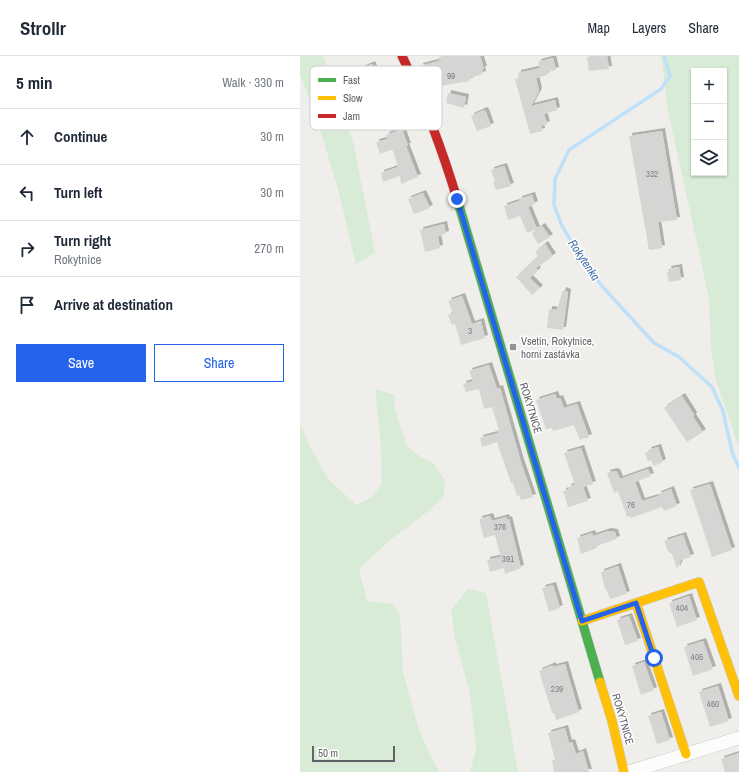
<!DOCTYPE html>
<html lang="en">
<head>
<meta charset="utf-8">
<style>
  :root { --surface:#fff; --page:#f6f6f7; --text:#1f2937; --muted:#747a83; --line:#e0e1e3; --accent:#2563eb }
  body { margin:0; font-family:"Archivo Narrow",sans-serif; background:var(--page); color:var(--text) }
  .controls { position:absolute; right:12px; top:12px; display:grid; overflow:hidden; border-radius:0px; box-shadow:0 1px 3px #0004 }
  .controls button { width:36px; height:36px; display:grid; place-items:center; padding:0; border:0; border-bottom:1px solid var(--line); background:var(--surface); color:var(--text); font:20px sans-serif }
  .scale { position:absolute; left:12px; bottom:10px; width:83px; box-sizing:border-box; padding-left:4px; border:2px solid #5f6368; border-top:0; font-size:11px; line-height:14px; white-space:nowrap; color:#5f6368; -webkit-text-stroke:3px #fff; paint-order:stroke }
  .stop { position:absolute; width:12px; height:12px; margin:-9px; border:3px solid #2563eb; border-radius:50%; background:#fff }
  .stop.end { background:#2563eb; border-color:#fff; box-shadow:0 1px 4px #0008 }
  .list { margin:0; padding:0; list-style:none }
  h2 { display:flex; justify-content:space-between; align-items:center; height:52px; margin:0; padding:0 16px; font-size:17px }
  h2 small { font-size:13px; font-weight:400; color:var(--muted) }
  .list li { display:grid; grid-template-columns:26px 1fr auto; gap:12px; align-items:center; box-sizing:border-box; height:56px; padding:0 16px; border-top:1px solid var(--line) }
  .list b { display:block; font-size:15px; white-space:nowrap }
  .list p { margin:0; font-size:13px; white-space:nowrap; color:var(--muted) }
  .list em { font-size:13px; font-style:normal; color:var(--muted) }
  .actions { display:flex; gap:8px; padding:12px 16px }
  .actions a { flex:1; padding:9px 0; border:1px solid var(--accent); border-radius:0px; text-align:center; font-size:14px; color:var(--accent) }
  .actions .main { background:var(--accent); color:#fff }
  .icon { flex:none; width:22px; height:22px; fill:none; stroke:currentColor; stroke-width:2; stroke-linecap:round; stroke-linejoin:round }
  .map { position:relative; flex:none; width:439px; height:716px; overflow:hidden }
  header { display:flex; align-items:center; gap:24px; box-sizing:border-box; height:56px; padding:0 20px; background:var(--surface); border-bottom:1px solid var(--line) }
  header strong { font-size:19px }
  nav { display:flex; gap:22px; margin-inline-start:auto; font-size:14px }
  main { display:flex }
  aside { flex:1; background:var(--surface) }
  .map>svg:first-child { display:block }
  .green { fill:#d8ebd6; fill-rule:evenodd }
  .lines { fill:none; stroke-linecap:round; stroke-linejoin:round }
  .stream { stroke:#bfe0f9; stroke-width:3.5 }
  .building { fill:#d6d5d3; filter:url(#shadow) }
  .street-casing { stroke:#cbcccc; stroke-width:14 }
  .fast-casing { stroke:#cacacb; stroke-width:10 }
  .slow-casing { stroke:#cacacb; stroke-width:10 }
  .jam-casing { stroke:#cacacb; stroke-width:10 }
  .street { stroke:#fdfcfc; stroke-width:13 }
  .fast { stroke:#4caf50; stroke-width:9 }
  .slow { stroke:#ffc107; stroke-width:9 }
  .jam { stroke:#c62828; stroke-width:9 }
  .route { stroke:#2563eb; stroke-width:5 }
  .poi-dot { fill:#919496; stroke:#fff; stroke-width:1.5 }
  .labels { text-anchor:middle; stroke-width:3; stroke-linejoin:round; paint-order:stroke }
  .number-label { font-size:9px; fill:#7e8184 }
  .poi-label { font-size:11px; fill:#5f6368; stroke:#fff; text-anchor:start }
  .street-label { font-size:11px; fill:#5f6368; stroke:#fff }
  .water-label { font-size:12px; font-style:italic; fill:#4174aa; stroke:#fff }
  .key { fill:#fff; stroke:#cfd0d2; stroke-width:1 }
  .key-label { font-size:11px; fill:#5f6368 }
</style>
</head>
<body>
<header>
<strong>Strollr</strong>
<nav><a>Map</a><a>Layers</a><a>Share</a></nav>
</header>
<main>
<aside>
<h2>5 min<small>Walk · 330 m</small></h2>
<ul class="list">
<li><svg class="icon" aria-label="ahead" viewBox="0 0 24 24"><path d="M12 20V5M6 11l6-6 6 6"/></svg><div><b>Continue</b></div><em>30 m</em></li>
<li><svg class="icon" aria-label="left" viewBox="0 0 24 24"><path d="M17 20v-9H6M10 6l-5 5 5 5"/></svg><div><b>Turn left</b></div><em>30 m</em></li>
<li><svg class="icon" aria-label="right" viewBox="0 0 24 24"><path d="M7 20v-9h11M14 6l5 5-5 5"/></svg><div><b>Turn right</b><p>Rokytnice</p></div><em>270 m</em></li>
<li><svg class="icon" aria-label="arrive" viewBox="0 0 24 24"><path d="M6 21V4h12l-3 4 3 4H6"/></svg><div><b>Arrive at destination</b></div></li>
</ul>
<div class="actions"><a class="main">Save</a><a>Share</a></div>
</aside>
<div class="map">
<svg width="439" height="716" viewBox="0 0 439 716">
  <defs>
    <filter id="shadow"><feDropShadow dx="3" dy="-3" stdDeviation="0" flood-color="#0004"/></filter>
  </defs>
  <rect width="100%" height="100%" fill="#efeeea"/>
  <g class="green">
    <polygon points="0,0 23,0 53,86 75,197 56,208 38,133 18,67 0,17"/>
    <path d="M 359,0 L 439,0 L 439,392 L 416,324 L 411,292 L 409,242 L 367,50 L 362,4 ZM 394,15 L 424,15 L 424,117 L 394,117 Z"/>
    <polygon points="75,333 95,339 94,351 107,390 121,401 134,408 145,424 144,440 127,456 90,484 59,513 67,545 93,548 100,558 103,616 118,671 131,701 139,716 0,716 0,368 10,391 29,424 56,449 71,442 82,428 81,392"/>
    <polygon points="168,533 186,537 218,716 170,716 176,694 170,637 155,582 151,554"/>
  </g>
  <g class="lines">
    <polyline class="stream" points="364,0 370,20 361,33 269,94 255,123 254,149 262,170 281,201 301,229 354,287 379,301 412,331 423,355 432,396 439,412"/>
  </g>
  <g class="building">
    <polygon points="145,0 180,0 184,13 182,13 183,18 169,22 170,25 140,30 137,14 124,19 120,10 139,5 139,1"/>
    <polygon points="293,0 307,0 309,13 289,15 287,1"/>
    <polygon points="253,2 256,14 247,16 247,19 236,22 239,35 231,50 255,44 257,54 244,58 247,68 241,70 242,75 230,78 215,23 219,22 218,17 240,12 238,6"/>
    <polygon points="72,8 79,24 60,31 59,29 38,36 34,26 55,19 54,16"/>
    <polygon points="148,37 166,41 164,52 146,47"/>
    <polygon points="184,54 186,56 191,70 177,75 171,60"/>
    <polygon points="102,73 108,90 106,90 118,121 101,128 100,120 83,126 81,117 98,111 93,95 91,94 80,98 76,86 88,83 86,79"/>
    <polygon points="362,75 377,164 358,166 362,192 349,194 329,80"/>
    <polygon points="204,110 211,130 196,134 193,126 195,126 191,114"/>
    <polygon points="123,137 130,152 114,158 108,143"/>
    <polygon points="232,139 235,148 228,151 237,173 227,177 220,160 208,164 204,150 219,145 219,143"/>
    <polygon points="144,168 146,178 138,180 140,192 125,196 120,174"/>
    <polygon points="242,170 250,181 238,188 232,177"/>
    <polygon points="245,188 253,200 236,212 238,214 230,222 240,232 232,239 216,221 238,200 235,196"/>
    <polygon points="379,211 381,224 369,226 367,216 369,216 368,213"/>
    <polygon points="263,234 268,236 263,274 247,272 249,253 257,254"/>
    <polygon points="162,240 172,268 181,265 185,282 161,289 155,268 152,269 148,259 153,257 148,245"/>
    <polygon points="189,309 197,333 200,332 221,406 233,441 221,444 219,439 217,440 213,427 211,427 197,386 182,391 180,382 198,377 197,374 199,374 192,351 184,353 179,333 166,336 163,328 173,325 169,315"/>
    <polygon points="255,338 257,343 260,342 264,352 277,348 289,381 280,384 274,369 253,375 252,372 246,373 236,344"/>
    <polygon points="382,340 394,359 393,361 403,376 387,386 364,352"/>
    <polygon points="358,391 363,406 354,410 351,404 348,405 345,397 349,396 348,394"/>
    <polygon points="281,392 293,428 283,431 288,445 268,451 263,435 269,433 268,431 275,429 264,397"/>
    <polygon points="348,413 351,420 335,426 342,445 359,440 358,438 371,433 377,450 364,455 362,451 359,452 331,462 330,460 327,461 318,435 314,437 307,417 314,415 317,416 320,423"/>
    <polygon points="410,428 432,494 412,501 390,434"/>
    <polygon points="190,460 192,465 206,461 207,464 209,463 221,512 205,518 204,512 190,516 187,504 200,501 200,498 195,479 184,482 179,463"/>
    <polygon points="308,475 315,476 317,483 296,490 297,492 281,498 277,482 292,477 293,480"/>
    <polygon points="383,479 391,501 381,504 377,513 372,498 368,495 364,485"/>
    <polygon points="318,510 327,538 310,543 306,533 305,533 301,516"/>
    <polygon points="253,529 260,552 249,556 242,532"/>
    <polygon points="389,540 397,564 377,571 369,547"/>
    <polygon points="329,560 338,585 325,589 317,564"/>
    <polygon points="403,585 413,613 393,620 384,591"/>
    <polygon points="344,606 354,634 341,639 332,610"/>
    <polygon points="265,608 279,656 256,664 254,657 252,657 239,615 253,609 253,611"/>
    <polygon points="418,630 429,665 410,671 399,636"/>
    <polygon points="361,656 370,684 357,688 348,660"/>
    <polygon points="265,672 269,687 272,686 276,698 283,695 289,716 254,716 252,704 255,704 248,677"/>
    <polygon points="439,697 439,716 425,716 421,703"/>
  </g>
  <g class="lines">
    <g class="street-casing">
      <polyline id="street" points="329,716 439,682"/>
    </g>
    <g class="fast-casing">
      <polyline id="fast" points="158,146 300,626"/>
    </g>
    <g class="slow-casing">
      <g id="slow">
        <polyline points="336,547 386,698"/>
        <polyline points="282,565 399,526 439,640"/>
        <polyline points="300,626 312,665 324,716"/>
      </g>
    </g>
    <g class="jam-casing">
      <path id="jam" d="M 102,0 C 125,47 143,96 158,146"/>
    </g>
    <use href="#street" class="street"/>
    <use href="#fast" class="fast"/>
    <use href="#slow" class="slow"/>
    <use href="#jam" class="jam"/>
  </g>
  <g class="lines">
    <polyline class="route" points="157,143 282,565 336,547 354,602"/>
  </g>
  <rect class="poi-dot" x="209" y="287" width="8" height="8" rx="2"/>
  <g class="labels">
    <g class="number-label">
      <text x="151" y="23">99</text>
      <text x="352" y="121">332</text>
      <text x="170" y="278">3</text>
      <text x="331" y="452">76</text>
      <text x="200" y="474">376</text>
      <text x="208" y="506">391</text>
      <text x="382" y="555">404</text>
      <text x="397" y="604">405</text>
      <text x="257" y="636">239</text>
      <text x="413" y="651">460</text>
    </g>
    <g class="poi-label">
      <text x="221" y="289">Vsetín, Rokytnice,<tspan x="221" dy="13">horní zastávka</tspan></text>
    </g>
    <g class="street-label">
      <text transform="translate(231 352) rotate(73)" y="4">ROKYTNICE</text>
      <text transform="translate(323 663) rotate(74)" y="4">ROKYTNICE</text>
    </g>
    <g class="water-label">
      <text transform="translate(284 204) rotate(56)" y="4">Rokytenka</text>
    </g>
  </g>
  <rect x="10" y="10" width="132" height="64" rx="6" class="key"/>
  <rect x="18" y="22" width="18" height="4" fill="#4caf50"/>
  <rect x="18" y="40" width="18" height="4" fill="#ffc107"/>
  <rect x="18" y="58" width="18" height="4" fill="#c62828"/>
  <g class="key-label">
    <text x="43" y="28">Fast</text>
    <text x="43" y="46">Slow</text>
    <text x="43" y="64">Jam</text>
  </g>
</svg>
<div class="controls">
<button>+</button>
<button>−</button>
<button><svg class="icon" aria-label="layers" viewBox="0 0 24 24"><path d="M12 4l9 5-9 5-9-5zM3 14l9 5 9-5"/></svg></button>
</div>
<div class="scale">50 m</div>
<div class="stop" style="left:354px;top:602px"></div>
<div class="stop end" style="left:157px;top:143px"></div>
</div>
</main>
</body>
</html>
